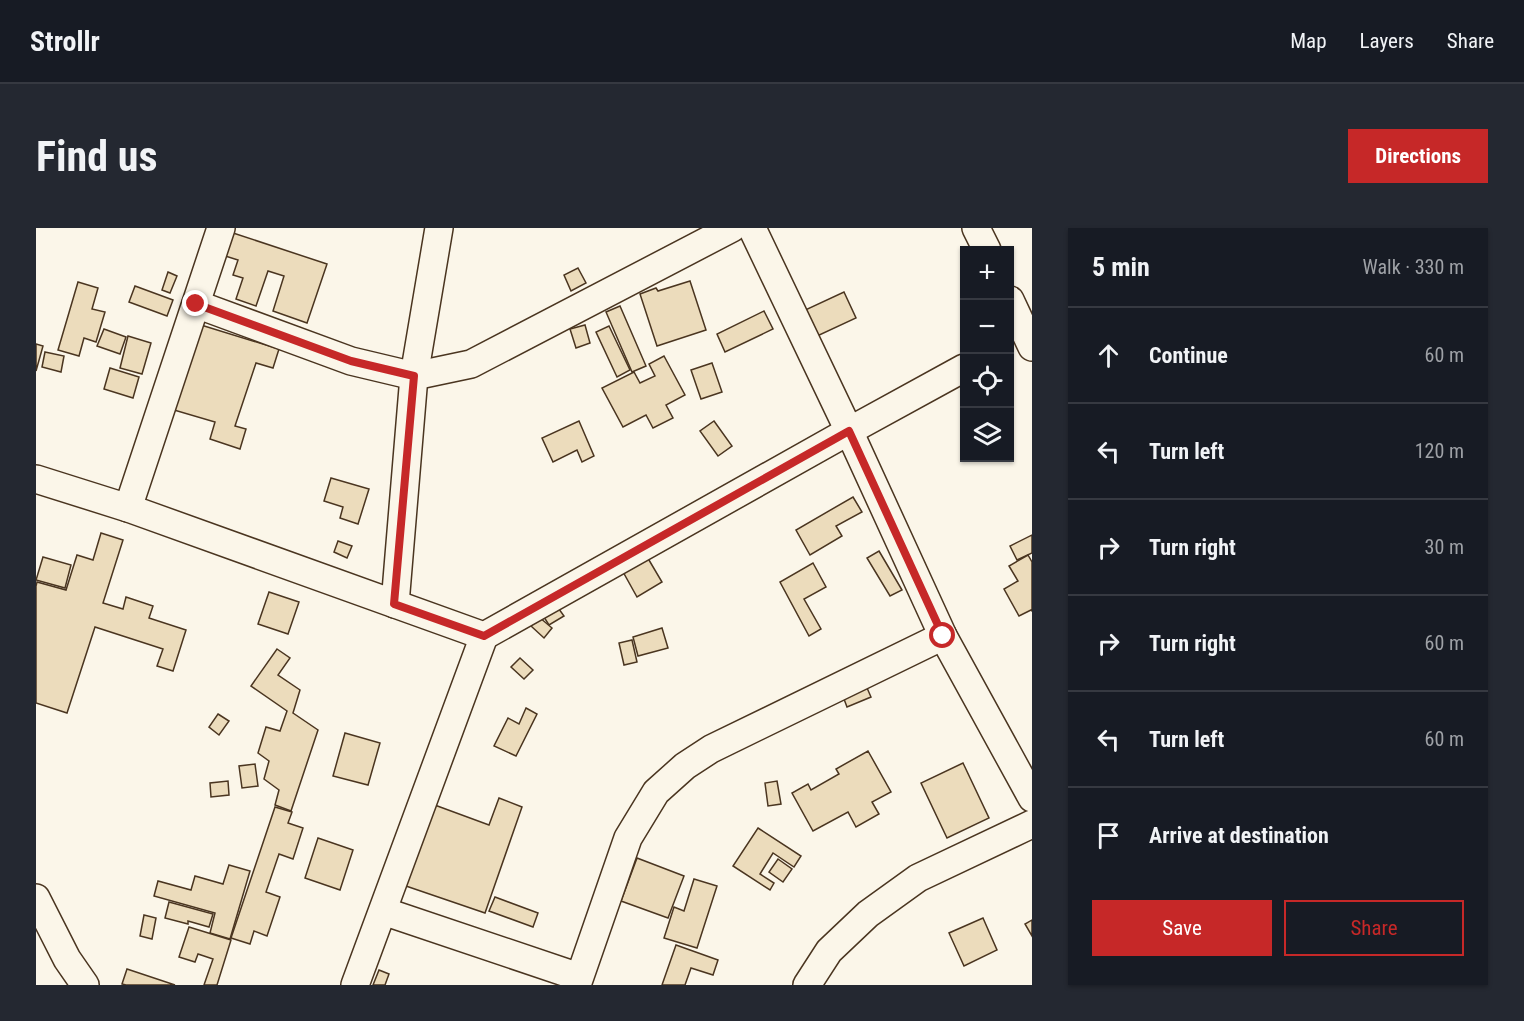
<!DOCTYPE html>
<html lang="en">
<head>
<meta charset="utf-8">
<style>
  :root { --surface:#171b24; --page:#242831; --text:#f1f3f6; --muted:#9ea1a6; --line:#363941; --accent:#c62828 }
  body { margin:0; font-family:"Roboto Condensed",sans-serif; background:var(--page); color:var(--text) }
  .controls { position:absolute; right:18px; top:18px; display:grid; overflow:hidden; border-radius:0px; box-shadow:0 2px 4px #0004 }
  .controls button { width:54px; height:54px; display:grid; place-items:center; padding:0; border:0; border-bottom:2px solid var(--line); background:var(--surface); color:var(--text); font:30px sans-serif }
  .stop { position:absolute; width:18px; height:18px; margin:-14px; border:4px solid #c62828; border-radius:50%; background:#fff }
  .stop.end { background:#c62828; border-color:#fff; box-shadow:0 2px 6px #0008 }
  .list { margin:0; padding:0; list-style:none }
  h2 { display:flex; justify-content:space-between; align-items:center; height:78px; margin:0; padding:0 24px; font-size:26px }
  h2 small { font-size:20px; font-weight:400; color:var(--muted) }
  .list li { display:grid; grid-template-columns:39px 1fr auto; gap:18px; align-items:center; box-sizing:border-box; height:96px; padding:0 24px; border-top:2px solid var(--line) }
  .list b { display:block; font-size:22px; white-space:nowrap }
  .list em { font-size:20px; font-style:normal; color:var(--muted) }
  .actions { display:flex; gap:12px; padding:18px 24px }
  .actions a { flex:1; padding:14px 0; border:2px solid var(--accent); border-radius:0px; text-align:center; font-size:21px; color:var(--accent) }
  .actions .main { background:var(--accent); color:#fff }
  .icon { flex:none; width:33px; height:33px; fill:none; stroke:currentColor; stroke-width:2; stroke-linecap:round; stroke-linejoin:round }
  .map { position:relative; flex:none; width:996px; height:757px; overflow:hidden; border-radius:0px }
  header { display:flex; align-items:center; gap:36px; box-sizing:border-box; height:84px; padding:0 30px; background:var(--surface); border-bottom:2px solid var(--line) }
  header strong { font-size:28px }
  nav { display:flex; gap:33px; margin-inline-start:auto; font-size:21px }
  .intro { display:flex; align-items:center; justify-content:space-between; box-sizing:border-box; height:144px; padding:0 36px }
  h1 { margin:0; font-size:42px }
  .button { padding:15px 27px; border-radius:0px; background:var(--accent); color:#fff; font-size:21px; font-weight:700 }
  main { display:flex; gap:36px; padding:0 36px }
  aside { flex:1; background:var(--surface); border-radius:0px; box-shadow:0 2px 4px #0004 }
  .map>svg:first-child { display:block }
  .building { fill:#ecdcbc; stroke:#4a3520; stroke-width:1.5 }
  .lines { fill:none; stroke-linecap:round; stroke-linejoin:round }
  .minor-casing { stroke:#4a3520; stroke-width:30 }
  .minor { stroke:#fbf6e9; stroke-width:27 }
  .route { stroke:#c62828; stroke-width:8 }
</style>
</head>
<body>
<header>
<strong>Strollr</strong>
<nav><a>Map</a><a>Layers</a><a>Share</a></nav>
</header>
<div class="intro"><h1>Find us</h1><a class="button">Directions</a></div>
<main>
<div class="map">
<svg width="996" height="757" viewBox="0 0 996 757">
  <rect width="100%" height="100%" fill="#fbf6e9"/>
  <g class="building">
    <polygon points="191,3 291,36 271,95 237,83 248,48 232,43 220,78 200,71 207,50 197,47 202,32 183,26"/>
    <polygon points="542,40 550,55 535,63 528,47"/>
    <polygon points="132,44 141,48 134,65 126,62"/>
    <polygon points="654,53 670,102 621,118 604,66 620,60 622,63"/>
    <polygon points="42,54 62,60 56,81 69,84 60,114 48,110 43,128 22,122"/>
    <polygon points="99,58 137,72 131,88 93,74"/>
    <polygon points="808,64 820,90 779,109 767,83"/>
    <polygon points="584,78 610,138 596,144 570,84"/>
    <polygon points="728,83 737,101 689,124 681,106"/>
    <polygon points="165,97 243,121 237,140 220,135 199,198 210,201 204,221 174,211 179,194 138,182"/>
    <polygon points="549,97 554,115 540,120 534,101"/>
    <polygon points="573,98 594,142 581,149 560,104"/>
    <polygon points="68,101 90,109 84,126 61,118"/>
    <polygon points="92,108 115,115 106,146 84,140"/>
    <polygon points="0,116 7,118 0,143"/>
    <polygon points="9,124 28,128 25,144 6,139"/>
    <polygon points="628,128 649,167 630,177 637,190 617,200 610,187 587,199 566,160 598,144 604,155 619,148 613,136"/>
    <polygon points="676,135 686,164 665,171 655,142"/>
    <polygon points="74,140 103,149 97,170 68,161"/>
    <polygon points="543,193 558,228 546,234 541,222 517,234 506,210"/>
    <polygon points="678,193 696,218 682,228 664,203"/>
    <polygon points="295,250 333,261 322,296 304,290 307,279 288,273"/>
    <polygon points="817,269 826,284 800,298 806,308 774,327 760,302"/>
    <polygon points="65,305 87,312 67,375 87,381 90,369 117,378 113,390 150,402 137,443 121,438 127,421 59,399 31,485 0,475 0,358 1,354 30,362 41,327 57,332"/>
    <polygon points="996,307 996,325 981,332 974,318"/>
    <polygon points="302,313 316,318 311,330 298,324"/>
    <polygon points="843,323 866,362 854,368 831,330"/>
    <polygon points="610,327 626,354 601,369 586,342"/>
    <polygon points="992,327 996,334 996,383 995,382 983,388 968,361 982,353 973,338"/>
    <polygon points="7,329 35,337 29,360 0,352"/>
    <polygon points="777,335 790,359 768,371 785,401 773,408 744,354"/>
    <polygon points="233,364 263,374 252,406 222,396"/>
    <polygon points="520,377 528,388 513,397 506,386"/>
    <polygon points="503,389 516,400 508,410 495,398"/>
    <polygon points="626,400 632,420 602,428 597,409"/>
    <polygon points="596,412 601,434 588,437 583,415"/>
    <polygon points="241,421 254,430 242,447 264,462 257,485 282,502 255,583 239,577 243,562 228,551 233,533 222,525 230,499 244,503 251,483 215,458"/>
    <polygon points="484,430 497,442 488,451 475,439"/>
    <polygon points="828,453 835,469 811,479 805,463"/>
    <polygon points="490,480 501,486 480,528 458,518 472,490 483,496"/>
    <polygon points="182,486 193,493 183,507 173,499"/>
    <polygon points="309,505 344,515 332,557 297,548"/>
    <polygon points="832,523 855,564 836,574 843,586 820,599 812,584 777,603 756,565 772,556 775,562 803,546 800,541"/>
    <polygon points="927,535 953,590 911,610 885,555"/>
    <polygon points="219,536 222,558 206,560 203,538"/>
    <polygon points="192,553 193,567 175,569 174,555"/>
    <polygon points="741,553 745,576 732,578 729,555"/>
    <polygon points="463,570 486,579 449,685 367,657 396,576 453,597"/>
    <polygon points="239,579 256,584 252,595 267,600 257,631 243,626 230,664 244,669 231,708 218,703 214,716 195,710"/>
    <polygon points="722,600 765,628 758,639 737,625 724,646 738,655 734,662 697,638"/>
    <polygon points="282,610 317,622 304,662 269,650"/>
    <polygon points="601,630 648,648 632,690 585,673"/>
    <polygon points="742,631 756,641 747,654 733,644"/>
    <polygon points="193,637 214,643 194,711 174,705 179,685 118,668 122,653 155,662 159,648 187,656"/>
    <polygon points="658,651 681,658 661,720 628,710 638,679 648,683"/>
    <polygon points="459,669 502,685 497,699 453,683"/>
    <polygon points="133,674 177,686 173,699 152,693 152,696 129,690"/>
    <polygon points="108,687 120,690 116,711 104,708"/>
    <polygon points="947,690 961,722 928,738 913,705"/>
    <polygon points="996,692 996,708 989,696"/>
    <polygon points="153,699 195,712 181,757 168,757 177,731 162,726 159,734 143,729"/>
    <polygon points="640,717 682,732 677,747 655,740 649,757 626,757"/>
    <polygon points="91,741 139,757 90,757 86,756"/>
    <polygon points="343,742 353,746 349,757 337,757"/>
  </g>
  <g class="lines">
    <g class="minor-casing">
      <g id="minor">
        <polyline points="716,0 813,203 907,408 996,570"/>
        <polyline points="940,0 951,22"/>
        <polyline points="974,72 996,119"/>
        <polyline points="160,76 315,133 378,148 435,136 696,0"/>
        <polyline points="0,251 92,280 448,408 813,203 928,140"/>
        <polyline points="92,280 185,0"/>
        <polyline points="359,376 378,148 403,0"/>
        <polyline points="0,670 31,731 49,757"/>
        <polyline points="347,683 543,749"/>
        <polyline points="319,757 448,408"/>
        <polyline points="541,757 592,610 620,564 649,538 675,521 907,408"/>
        <polyline points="771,757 793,723 832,686 882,650 996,596"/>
      </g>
    </g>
    <use href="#minor" class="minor"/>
  </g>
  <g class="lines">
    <polyline class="route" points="160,76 315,133 378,148 358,376 448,408 813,203 907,408"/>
  </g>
</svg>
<div class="controls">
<button>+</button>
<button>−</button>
<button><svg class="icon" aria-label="locate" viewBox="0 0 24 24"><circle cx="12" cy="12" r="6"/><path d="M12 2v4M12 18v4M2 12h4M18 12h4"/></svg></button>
<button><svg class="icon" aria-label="layers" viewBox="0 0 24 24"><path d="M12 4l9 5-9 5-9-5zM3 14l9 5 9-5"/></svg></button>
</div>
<div class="stop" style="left:907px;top:408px"></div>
<div class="stop end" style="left:160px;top:76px"></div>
</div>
<aside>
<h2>5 min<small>Walk · 330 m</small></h2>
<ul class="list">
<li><svg class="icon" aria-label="ahead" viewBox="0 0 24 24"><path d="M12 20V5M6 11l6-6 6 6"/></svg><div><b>Continue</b></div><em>60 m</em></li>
<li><svg class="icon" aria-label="left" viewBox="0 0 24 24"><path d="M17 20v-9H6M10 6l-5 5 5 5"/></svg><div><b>Turn left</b></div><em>120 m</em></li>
<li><svg class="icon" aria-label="right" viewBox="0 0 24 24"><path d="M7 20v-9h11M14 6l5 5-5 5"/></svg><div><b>Turn right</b></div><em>30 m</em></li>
<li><svg class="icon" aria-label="right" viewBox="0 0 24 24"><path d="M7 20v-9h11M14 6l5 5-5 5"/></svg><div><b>Turn right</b></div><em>60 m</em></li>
<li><svg class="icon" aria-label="left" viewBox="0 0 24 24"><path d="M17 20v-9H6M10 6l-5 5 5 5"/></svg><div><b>Turn left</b></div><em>60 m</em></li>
<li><svg class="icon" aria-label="arrive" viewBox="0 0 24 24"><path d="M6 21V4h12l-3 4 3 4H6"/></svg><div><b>Arrive at destination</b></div></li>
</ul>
<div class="actions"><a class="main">Save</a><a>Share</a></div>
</aside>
</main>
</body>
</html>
